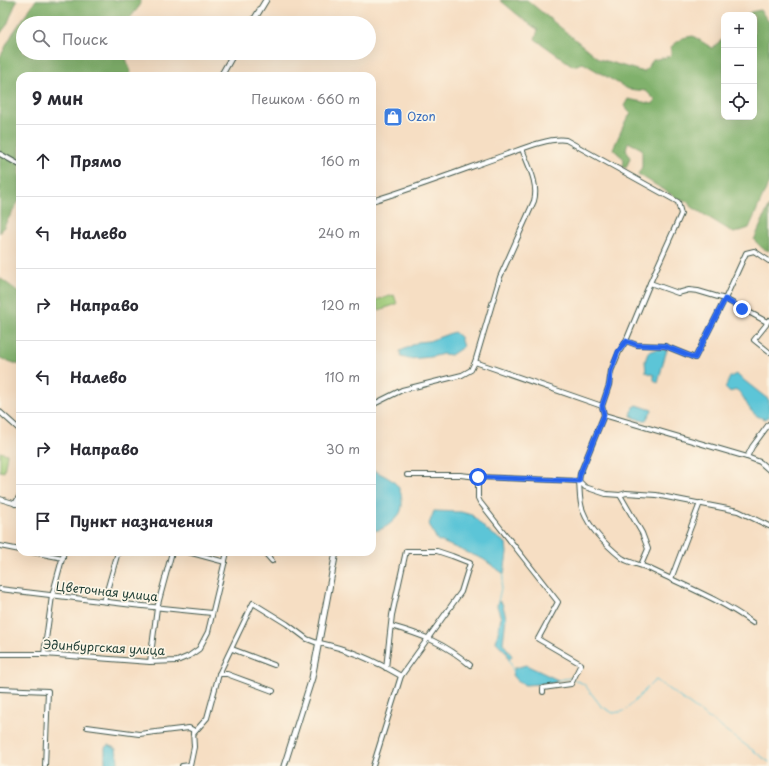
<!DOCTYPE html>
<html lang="ru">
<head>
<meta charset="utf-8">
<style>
  :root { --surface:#fff; --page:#f2f2f3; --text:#2b2b33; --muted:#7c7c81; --line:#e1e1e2 }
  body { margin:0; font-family:"Playpen Sans",sans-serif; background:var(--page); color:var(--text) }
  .controls { position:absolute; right:12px; top:12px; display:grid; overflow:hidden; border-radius:8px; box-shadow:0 4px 16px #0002 }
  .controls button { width:36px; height:36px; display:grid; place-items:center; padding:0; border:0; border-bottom:1px solid var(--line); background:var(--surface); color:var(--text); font:20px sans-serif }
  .stop { position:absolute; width:12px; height:12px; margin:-9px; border:3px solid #2563eb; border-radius:50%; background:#fff }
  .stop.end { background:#2563eb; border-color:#fff; box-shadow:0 1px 4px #0008 }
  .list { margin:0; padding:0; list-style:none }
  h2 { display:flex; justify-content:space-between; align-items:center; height:52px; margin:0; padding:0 16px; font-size:17px }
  h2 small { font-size:13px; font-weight:400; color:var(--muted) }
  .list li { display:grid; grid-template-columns:26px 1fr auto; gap:12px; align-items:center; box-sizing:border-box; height:72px; padding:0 16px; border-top:1px solid var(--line) }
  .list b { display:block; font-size:15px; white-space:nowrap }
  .list em { font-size:13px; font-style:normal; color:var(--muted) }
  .icon { flex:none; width:22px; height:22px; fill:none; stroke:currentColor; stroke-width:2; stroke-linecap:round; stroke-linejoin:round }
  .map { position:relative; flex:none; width:769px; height:766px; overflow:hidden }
  .search { position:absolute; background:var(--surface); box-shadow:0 4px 16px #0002; left:16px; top:16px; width:360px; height:44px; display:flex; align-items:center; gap:10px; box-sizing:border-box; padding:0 14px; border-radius:22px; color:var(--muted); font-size:15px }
  .panel { position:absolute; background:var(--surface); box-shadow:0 4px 16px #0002; left:16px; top:72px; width:360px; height:484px; border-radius:12px }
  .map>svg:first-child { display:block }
  .green { fill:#a1ce7c; stroke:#608658 }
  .forest { fill:#80b16c; stroke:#507750 }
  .water { fill:#5bc5d7; stroke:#3d8186 }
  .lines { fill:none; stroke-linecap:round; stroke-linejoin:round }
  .stream { stroke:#5bc5d7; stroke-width:1 }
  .minor-casing { stroke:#3f5549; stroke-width:6 }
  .tertiary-casing { stroke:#3f5549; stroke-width:7 }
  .minor { stroke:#fff; stroke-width:4 }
  .tertiary { stroke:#fff; stroke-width:5 }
  .route { stroke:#2563eb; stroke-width:5 }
  .labels { text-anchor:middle; stroke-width:3.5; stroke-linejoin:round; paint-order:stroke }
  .shop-label { font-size:12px; fill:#366cbe; stroke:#fcf5e5; text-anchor:start }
  .street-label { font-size:12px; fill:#1f3d34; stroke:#fcf5e5 }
</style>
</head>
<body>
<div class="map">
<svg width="769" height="766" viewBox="0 0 769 766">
  <rect width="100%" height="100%" fill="#fcf5e5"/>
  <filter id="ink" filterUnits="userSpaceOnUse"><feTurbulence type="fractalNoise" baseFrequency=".025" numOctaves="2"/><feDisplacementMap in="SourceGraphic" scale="8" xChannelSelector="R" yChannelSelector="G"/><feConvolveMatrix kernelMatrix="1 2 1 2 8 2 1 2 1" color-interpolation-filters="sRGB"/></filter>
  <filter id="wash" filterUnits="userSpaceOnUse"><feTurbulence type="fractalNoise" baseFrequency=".012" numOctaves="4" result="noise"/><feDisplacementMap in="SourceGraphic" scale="16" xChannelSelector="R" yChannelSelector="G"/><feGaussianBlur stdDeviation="0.9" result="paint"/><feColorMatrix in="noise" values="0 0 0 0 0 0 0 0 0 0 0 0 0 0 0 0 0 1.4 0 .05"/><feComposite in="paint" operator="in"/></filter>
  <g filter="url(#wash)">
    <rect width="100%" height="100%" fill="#f6dec3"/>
    <g class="green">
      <polygon points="394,295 397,304 379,310 376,300"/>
      <polygon points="0,452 7,454 4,472 0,471"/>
    </g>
    <g class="forest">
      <polygon points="0,0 17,0 7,25 0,34"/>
      <polygon points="36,0 141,0 138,8 126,23 23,23 23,53 124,53 131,72 129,76 20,76 20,199 0,233 0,57 13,33"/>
      <polygon points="500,0 527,0 599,59 644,72 653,60 671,56 671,47 682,38 693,36 712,48 724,38 724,117 754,117 754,15 746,15 751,12 760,10 769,22 769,182 749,228 734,233 692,207 688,202 680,200 638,174 642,167 642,149 628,142 626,149 630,158 626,168 623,167 624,159 613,149 626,120 631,114 624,106 628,99 653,104 655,100 646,91 628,89 583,63 573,66 535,39 538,30 524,20"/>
      <polygon points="769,206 769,251 762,248 754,240"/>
      <polygon points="0,278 20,293 20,365 0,358"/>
    </g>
    <g class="water">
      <polygon points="454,332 460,337 463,347 451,355 443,354 431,357 409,359 401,357 400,351 407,348 418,342 429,341"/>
      <polygon points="656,349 667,350 663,363 658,383 654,380 654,375 646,372 645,361 648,353"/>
      <path d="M 736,374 L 769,400 L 769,417 L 765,419 C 746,414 749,401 737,390 L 729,392 L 725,388 L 730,377 Z"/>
      <polygon points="637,405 652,410 646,420 640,420 631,416 633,408"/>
      <path d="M 372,469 C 378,473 391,478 396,484 C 402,490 404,506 400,513 C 395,521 381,533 372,530 Z"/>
      <polygon points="434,511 461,512 472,515 488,531 506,543 507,553 504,574 483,559 437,540 429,524"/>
      <polygon points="498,601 502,603 506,617 503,643 512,656 509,660 507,653 496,642 501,618 497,606"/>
      <polygon points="526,665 558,680 554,683 525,685 517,681 512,675 515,668"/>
      <polygon points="109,745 116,749 118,760 118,766 107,766 105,763 105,747"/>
    </g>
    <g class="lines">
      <g class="stream">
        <polyline points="498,602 504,574"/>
        <polyline points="509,659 514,673"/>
        <polyline points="558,680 570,678 573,679"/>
        <polyline points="575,680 584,684 601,706 613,713 625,711 652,683 656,680 769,762"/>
      </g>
    </g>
  </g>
  <g filter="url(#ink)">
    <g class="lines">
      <g class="minor-casing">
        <g id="minor">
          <polyline points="0,154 20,165"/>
          <path d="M 372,201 C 415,188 457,172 499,157 C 517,151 548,137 566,140 L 678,202 L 681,214 L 650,283 L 626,341 L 619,352 L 611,371 L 609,385 L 602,406 L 604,415 L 580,474 L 579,481 L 585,487 L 606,494 L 620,495 L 626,493 L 656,495 L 738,511 L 769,526"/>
          <polyline points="650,283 678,293 689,290 698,291 725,299 767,322 769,320"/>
          <polyline points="767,322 766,325 754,340 769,352"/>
          <polyline points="626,341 637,345 665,346 695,358 725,299 746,253 754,251 769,261"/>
          <polyline points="475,362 602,406"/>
          <path d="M 372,405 L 402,390 L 462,375 L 471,370 L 475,362 L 500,277 L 534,201 C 539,184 528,165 522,149"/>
          <polyline points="0,412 20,430"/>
          <polyline points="604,415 747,457 760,462 769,470"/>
          <polyline points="747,457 752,447 769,424"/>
          <polyline points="407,475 460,475 478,477 478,498 480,502 558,602 538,639 581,664 571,684 543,688 543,692"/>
          <path d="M 478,477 L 579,481 C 580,491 579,502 583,511 C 590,529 607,546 622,558 C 629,563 642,565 650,569 C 685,586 721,600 753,623"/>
          <polyline points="620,495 642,533 648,549 641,565"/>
          <polyline points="0,499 20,505"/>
          <polyline points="15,504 20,495"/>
          <polyline points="0,546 20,550"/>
          <polyline points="32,552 63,558"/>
          <polyline points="188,552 225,562"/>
          <polyline points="266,552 265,553 272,561"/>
          <polyline points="671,579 700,503"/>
          <polyline points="0,589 133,605 212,613"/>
          <polyline points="104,601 118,552"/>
          <path d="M 391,626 C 423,635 444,643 470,665"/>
          <path d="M 320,643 C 348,649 376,661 401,676"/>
          <polyline points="232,649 274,665"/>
          <polyline points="0,654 44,654 150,662 177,661 189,656 199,649 208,632 227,552"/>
          <polyline points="44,654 52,596 64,552"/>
          <polyline points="150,662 157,608 172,552"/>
          <polyline points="219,674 227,674 273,691"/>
          <polyline points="0,689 48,691 45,766"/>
          <polyline points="87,727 139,734 189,728 193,730 194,747 190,766"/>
          <polyline points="193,734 207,718 219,674 253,603 287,624 307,639 320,644"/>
          <polyline points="182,766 190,765"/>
          <polyline points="373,766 401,676 461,592 470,563 452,556 437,551 406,551 392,615 386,668"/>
        </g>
      </g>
      <g class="tertiary-casing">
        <g id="tertiary">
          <polyline points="252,23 266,0"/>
          <polyline points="221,76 234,53"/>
          <polyline points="284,766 312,678 336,552"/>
        </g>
      </g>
      <use href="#minor" class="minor"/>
      <use href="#tertiary" class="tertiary"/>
    </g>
  </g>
  <g class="lines" filter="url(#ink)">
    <polyline class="route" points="478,477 579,481 580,474 604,415 602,406 609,385 611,371 618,352 626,341 637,345 665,346 695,358 725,299 742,309"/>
  </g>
  <defs>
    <g id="shop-square" transform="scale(1)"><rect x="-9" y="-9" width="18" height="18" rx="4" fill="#3f7fe0" stroke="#fcf5e5"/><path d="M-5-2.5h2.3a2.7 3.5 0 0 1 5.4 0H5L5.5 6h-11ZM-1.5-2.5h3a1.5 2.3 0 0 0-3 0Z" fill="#fff"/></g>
  </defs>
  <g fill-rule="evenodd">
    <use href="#shop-square" x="393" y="117"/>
  </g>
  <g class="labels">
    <g class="shop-label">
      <text x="407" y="121">Ozon</text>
    </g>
    <g class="street-label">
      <text transform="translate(107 592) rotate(6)" y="4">Цветочная улица</text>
      <text transform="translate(104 648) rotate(3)" y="4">Эдинбургская улица</text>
    </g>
  </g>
</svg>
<div class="controls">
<button>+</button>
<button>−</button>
<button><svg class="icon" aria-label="locate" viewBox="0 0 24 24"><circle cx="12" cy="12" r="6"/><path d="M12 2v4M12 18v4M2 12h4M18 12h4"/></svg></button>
</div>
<div class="stop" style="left:478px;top:477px"></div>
<div class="stop end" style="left:742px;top:309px"></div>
<div class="search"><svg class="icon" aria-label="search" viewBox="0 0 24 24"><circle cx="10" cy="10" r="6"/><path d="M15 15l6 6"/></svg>Поиск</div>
<section class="panel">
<h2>9 мин<small>Пешком · 660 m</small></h2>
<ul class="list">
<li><svg class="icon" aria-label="ahead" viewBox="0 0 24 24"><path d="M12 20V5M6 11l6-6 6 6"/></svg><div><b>Прямо</b></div><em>160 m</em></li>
<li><svg class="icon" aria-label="left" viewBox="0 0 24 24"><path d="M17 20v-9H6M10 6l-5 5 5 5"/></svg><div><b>Налево</b></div><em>240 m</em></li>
<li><svg class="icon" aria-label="right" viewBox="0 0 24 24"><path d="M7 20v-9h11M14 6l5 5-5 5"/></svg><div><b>Направо</b></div><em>120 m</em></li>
<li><svg class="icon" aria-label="left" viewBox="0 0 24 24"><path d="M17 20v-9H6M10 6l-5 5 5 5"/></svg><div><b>Налево</b></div><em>110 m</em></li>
<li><svg class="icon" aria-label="right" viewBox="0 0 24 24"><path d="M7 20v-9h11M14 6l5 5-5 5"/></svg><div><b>Направо</b></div><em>30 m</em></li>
<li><svg class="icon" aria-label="arrive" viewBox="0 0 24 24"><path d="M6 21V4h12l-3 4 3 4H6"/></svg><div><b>Пункт назначения</b></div></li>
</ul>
</section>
</div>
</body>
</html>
